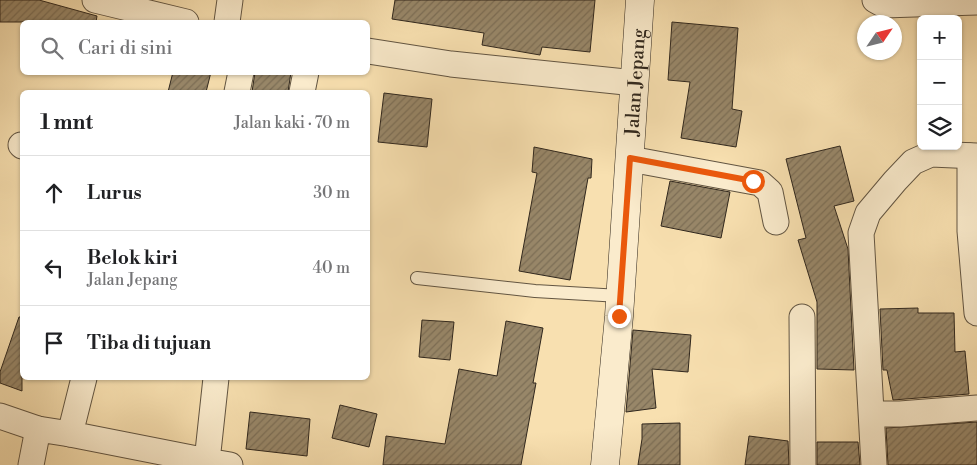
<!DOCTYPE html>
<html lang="id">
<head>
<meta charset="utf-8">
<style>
  :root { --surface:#fff; --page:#f2f2f2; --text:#202124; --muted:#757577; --line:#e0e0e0 }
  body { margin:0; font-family:"Libre Bodoni",serif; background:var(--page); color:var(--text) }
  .controls { position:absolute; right:15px; top:15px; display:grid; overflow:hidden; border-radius:8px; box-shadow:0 1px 4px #0004 }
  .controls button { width:45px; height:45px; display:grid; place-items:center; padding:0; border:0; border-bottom:1px solid var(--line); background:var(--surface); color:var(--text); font:25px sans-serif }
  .compass { position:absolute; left:857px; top:15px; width:45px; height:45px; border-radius:50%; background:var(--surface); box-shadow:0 1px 4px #0004; rotate:55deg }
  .stop { position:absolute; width:15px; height:15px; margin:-11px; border:4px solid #ea580c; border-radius:50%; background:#fff }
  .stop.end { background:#ea580c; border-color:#fff; box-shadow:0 1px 5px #0008 }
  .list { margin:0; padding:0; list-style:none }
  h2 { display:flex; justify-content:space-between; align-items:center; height:65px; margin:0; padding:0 20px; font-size:21px }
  h2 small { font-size:16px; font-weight:400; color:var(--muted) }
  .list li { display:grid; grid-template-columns:32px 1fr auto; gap:15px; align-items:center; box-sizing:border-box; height:75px; padding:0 20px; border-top:1px solid var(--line) }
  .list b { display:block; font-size:19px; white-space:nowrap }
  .list p { margin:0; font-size:16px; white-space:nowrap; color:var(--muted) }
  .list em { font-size:16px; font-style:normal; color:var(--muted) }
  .icon { flex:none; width:28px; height:28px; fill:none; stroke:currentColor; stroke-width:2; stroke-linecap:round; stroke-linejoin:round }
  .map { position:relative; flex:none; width:977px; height:465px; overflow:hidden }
  .search { position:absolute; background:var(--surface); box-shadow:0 1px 4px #0004; left:20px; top:20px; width:350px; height:55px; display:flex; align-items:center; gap:12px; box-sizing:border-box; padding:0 18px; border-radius:8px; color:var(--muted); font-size:19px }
  .panel { position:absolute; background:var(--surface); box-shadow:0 1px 4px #0004; left:20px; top:90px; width:350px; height:290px; border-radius:8px }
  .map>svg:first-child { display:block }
  .building { fill:url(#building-hatch); stroke:#30271d }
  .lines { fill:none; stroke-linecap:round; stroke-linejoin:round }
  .lane-casing { stroke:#625542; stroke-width:14 }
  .street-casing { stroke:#625542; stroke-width:27 }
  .secondary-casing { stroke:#30271d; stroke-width:29 }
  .lane { stroke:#faebcc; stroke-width:12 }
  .street { stroke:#faebcc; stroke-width:25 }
  .secondary { stroke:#faebcc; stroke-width:28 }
  .route { stroke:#ea580c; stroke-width:6 }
  .labels { text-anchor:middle; stroke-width:4; stroke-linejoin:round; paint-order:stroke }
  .street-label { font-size:19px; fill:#30271d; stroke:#faebcc }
</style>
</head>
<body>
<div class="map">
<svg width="977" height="465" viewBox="0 0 977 465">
  <defs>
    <pattern id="building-hatch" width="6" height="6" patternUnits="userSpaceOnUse" patternTransform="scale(1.25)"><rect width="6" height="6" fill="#988769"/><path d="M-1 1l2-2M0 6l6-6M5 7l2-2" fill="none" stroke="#7c6e56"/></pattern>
  </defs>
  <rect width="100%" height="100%" fill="#f8e0b0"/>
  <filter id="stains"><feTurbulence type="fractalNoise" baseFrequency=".004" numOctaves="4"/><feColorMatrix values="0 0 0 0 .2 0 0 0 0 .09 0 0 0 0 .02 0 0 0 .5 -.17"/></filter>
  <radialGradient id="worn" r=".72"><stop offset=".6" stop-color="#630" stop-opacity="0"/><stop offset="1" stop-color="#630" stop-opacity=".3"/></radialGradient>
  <g class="building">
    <polygon points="0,0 39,0 97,16 96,22 0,22"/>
    <polygon points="395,0 595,0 590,52 542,47 540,55 482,45 484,33 392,19"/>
    <polygon points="672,22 738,28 732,109 742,111 736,147 681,138 690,82 668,80"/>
    <polygon points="173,72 211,72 206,92 168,92"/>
    <polygon points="255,72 291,72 288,92 252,92"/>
    <polygon points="384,93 432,99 427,147 378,142"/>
    <polygon points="840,146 854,201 834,206 848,249 854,370 817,369 817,302 798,240 806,238 786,159"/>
    <polygon points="534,147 592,159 591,178 588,178 570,280 519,271 537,173 532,172"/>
    <polygon points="670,181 730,192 721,238 661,226"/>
    <polygon points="918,308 918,313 954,313 955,352 965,351 969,394 893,400 887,370 883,370 880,309"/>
    <polygon points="19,317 22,317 22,391 0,383 0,372"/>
    <polygon points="422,320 454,322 450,360 419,357"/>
    <polygon points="506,321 543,328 533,383 536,383 521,465 383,465 386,436 445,444 459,369 497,376"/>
    <polygon points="633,330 691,335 688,372 652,369 656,408 626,412"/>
    <polygon points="340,405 377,414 369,447 332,438"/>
    <polygon points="250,412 310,419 307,456 246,449"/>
    <polygon points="977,422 977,465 888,465 886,428"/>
    <polygon points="680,423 680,465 638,465 642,439 642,424"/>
    <polygon points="749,436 788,441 789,465 745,465"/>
    <polygon points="817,442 858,442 860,465 817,465"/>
  </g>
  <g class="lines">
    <g class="lane-casing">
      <polyline id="lane" points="417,278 535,291 620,296"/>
    </g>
    <g class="street-casing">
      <g id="street">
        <polyline points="95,0 186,22"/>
        <polyline points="875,0 884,5 977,2"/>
        <polyline points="227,22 230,0"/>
        <polyline points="368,51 451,64 635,83"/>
        <polyline points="237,92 241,72"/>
        <polyline points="302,92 306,72"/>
        <polyline points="21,145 22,146"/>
        <polyline points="970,156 970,231 977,313"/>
        <polyline points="630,159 760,183 770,192 776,222"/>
        <polyline points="802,317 803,465"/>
        <polyline points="84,378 70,434 207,461"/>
        <polyline points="216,378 207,461 230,465"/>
        <polyline points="872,414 900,414 977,408"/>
        <polyline points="0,416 38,429"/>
        <polyline points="31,465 38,429 70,434"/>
        <polyline points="874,465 861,233 868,213 895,181 913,162 931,154 977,156"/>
      </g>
    </g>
    <g class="secondary-casing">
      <g id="secondary">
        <path id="s1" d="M 605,465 L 619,316 L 640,0"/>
      </g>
    </g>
    <use href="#lane" class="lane"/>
    <use href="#street" class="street"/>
    <use href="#secondary" class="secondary"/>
  </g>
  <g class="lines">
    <polyline class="route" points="619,316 630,158 753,181"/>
  </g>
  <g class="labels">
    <g class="street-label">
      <text dy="7" stroke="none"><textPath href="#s1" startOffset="384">Jalan Jepang</textPath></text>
    </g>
  </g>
  <rect width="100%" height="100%" filter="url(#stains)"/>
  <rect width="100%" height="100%" fill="url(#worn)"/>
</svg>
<div class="controls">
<button>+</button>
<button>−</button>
<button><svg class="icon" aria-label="layers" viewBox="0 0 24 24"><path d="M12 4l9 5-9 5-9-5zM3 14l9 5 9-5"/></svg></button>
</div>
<svg class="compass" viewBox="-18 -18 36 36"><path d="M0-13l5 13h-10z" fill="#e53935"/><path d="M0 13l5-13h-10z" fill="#757577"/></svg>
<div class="stop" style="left:753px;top:181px"></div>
<div class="stop end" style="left:619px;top:316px"></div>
<div class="search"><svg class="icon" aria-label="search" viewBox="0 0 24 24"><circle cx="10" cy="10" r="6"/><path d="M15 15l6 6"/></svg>Cari di sini</div>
<section class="panel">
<h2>1 mnt<small>Jalan kaki · 70 m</small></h2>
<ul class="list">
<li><svg class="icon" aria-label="ahead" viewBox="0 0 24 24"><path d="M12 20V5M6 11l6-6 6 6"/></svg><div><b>Lurus</b></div><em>30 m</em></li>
<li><svg class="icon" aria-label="left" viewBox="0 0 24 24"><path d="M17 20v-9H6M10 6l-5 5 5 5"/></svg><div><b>Belok kiri</b><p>Jalan Jepang</p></div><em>40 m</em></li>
<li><svg class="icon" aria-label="arrive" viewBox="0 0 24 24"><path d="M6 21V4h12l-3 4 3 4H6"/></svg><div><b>Tiba di tujuan</b></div></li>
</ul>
</section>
</div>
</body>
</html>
